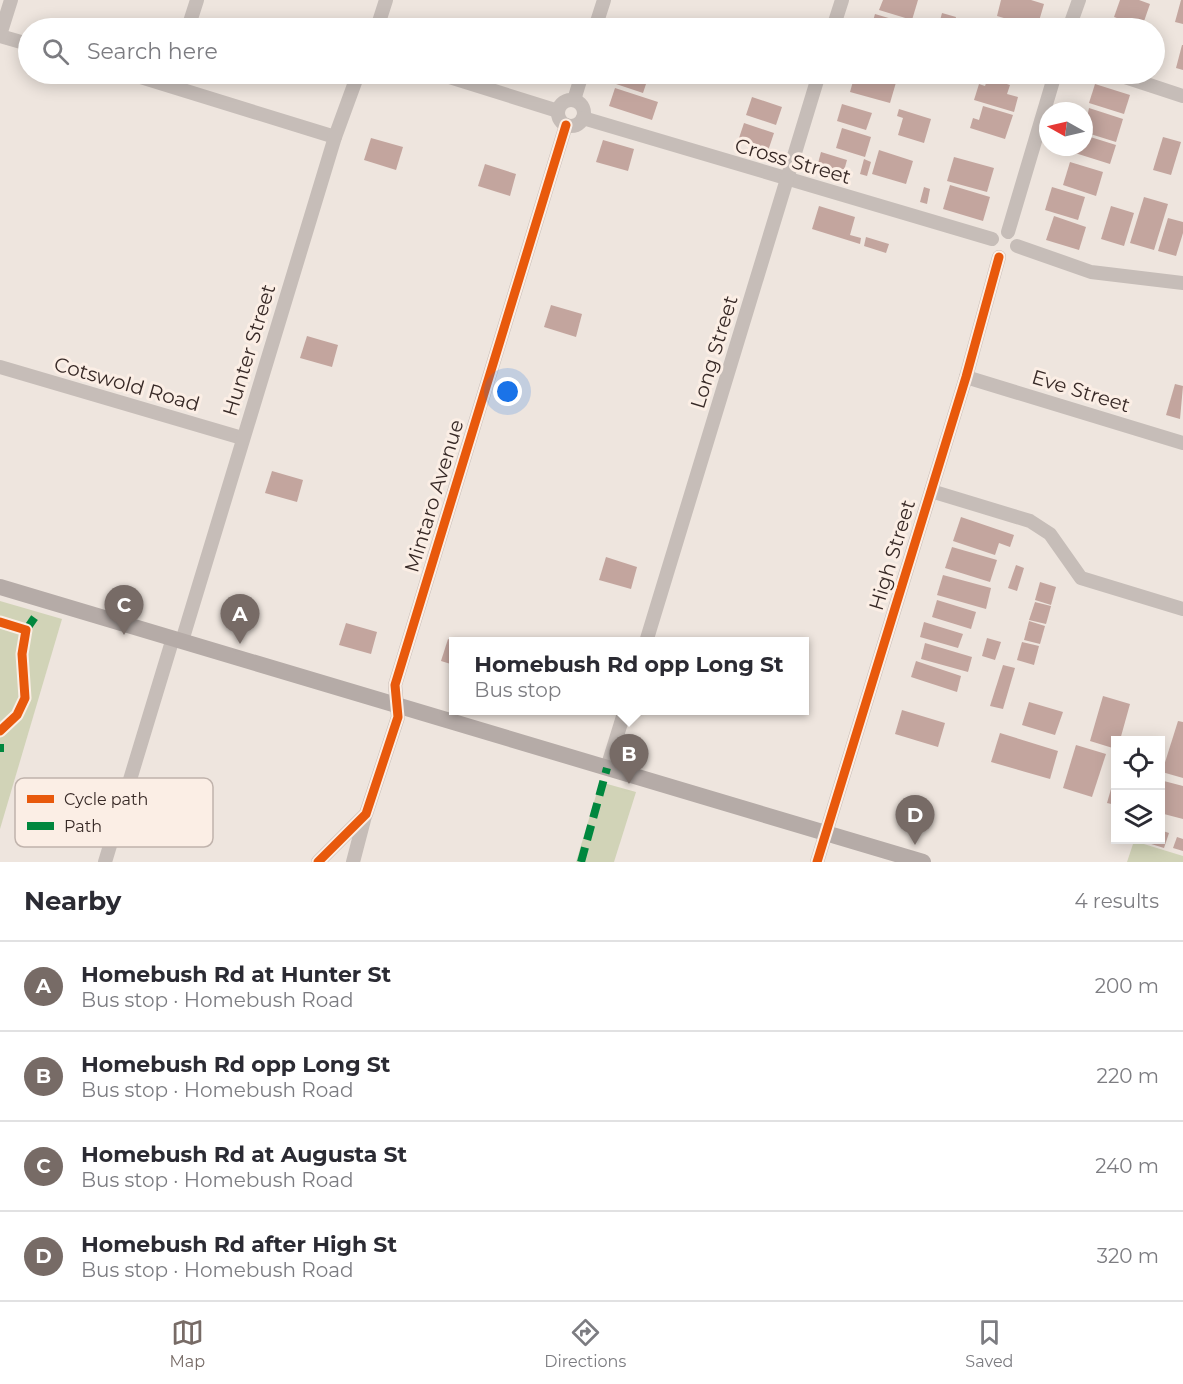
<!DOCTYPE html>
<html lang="en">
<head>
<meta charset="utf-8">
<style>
  :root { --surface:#fff; --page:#f2f2f3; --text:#2b2b33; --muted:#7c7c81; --line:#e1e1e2; --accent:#776b66 }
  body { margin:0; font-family:Montserrat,sans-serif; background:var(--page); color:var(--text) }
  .controls { position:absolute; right:18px; bottom:18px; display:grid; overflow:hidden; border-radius:0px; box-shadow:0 3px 15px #0003 }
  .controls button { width:54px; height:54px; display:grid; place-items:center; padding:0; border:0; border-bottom:2px solid var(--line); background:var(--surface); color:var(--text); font:30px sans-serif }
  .compass { position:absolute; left:1039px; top:102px; width:54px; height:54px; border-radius:50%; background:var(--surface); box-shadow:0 3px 15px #0003; rotate:278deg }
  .you { position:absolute; left:508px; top:392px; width:21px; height:21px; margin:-15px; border:4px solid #fff; border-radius:50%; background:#1a73e8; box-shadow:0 0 0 9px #1a73e833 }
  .badge { display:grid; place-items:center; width:39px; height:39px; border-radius:50%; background:var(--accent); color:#fff; font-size:20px; font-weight:700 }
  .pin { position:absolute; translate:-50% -50px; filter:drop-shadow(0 2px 3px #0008) }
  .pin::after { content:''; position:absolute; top:32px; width:21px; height:18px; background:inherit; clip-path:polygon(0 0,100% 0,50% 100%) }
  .popup { position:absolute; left:449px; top:637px; width:360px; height:78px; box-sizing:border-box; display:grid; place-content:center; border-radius:0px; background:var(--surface); filter:drop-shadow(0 2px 4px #0005); font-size:20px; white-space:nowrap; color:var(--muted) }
  .popup b { font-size:22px; color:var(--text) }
  .popup::after { content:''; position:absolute; left:50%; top:100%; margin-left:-12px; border:12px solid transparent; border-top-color:var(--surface) }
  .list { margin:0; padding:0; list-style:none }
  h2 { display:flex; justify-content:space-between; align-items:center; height:78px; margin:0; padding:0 24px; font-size:26px }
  h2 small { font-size:20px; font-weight:400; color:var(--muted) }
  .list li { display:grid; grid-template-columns:39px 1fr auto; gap:18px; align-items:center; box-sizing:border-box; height:90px; padding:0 24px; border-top:2px solid var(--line) }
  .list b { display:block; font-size:22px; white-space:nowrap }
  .list p { margin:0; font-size:20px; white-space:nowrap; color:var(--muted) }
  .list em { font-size:20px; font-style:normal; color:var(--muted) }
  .icon { flex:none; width:33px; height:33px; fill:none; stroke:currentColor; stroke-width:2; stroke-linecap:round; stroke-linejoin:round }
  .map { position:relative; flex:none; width:1183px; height:862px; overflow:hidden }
  .search { position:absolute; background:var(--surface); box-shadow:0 3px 15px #0003; left:18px; right:18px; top:18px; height:66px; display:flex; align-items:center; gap:15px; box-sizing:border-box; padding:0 21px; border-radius:33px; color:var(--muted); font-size:22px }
  .sheet { height:438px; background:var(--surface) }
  nav { display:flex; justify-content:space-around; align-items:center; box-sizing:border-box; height:84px; border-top:2px solid var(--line); background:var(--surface); font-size:16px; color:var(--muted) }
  nav a { display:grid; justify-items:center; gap:3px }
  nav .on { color:var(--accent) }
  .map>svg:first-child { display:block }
  .green { fill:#d1d3b7 }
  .building { fill:#c3a59e }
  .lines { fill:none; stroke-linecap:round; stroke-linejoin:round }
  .minor { stroke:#c6bdb8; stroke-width:14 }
  .major { stroke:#b5aba7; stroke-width:16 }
  .quiet { stroke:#00873e; stroke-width:8; stroke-dasharray:15 8; stroke-linecap:butt }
  .cycleway-casing { stroke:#fbeee5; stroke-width:13 }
  .cycleway { stroke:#e8590c; stroke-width:9 }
  .labels { text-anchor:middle; stroke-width:6; stroke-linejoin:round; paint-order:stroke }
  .street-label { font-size:20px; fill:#372926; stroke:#fbeee5 }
  .key { fill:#fbeee5; stroke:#c0b3ac; stroke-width:1.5 }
  .key-label { font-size:16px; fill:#372926 }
</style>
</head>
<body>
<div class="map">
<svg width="1183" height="862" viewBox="0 0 1183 862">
  <rect width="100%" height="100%" fill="#eee5de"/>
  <g class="green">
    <polygon points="0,601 62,619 0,829"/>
    <polygon points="600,782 636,792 614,862 576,862"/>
    <polygon points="1134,841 1183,856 1183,862 1127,862"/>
  </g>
  <g class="building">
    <polygon points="883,0 918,0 912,20 879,10"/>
    <polygon points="1001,0 1031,0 1044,4 1037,28 997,16"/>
    <polygon points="1120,0 1139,0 1150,4 1142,27 1114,17"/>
    <polygon points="1181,0 1183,0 1183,24 1175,22"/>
    <polygon points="942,13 956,17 953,28 938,28"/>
    <polygon points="875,14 909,24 907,28 871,28"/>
    <polygon points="1182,45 1183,45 1183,70 1176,68"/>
    <polygon points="616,74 645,74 649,75 643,93 613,83"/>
    <polygon points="855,74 877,74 897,79 890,103 850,92"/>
    <polygon points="992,74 1021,74 1019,82"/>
    <polygon points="988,78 1010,85 1007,94 1018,97 1014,112 974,100 979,84 985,86"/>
    <polygon points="1095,84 1130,95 1124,114 1089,103"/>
    <polygon points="615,88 658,102 652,120 609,106"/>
    <polygon points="752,97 782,107 776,125 746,115"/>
    <polygon points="842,104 872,113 866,130 837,121"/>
    <polygon points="983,106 1013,115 1005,139 970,128 973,118 979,120"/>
    <polygon points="1089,108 1123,119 1116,142 1084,132"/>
    <polygon points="899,109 931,119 924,143 898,135 903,118 897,116"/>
    <polygon points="744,123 774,133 768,151 738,141"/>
    <polygon points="842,128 871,137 865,157 836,148"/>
    <polygon points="1084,135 1116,145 1110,164 1075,153 1077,147 1084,147"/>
    <polygon points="1163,137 1181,142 1171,175 1153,170"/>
    <polygon points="371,138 403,147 396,170 364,160"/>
    <polygon points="603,140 634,149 628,171 596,162"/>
    <polygon points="879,150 913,161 906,184 872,174"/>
    <polygon points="821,152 847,160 843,174 817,167"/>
    <polygon points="954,157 994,168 987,192 947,181"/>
    <polygon points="864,159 871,162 867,176 860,174"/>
    <polygon points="1070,162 1103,172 1096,196 1063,185"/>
    <polygon points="485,164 516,174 510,196 478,186"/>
    <polygon points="950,185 990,197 983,221 943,209"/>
    <polygon points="924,187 930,189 927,204 920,202"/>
    <polygon points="1052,187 1085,197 1078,220 1045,210"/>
    <polygon points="1144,197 1168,204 1154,250 1130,243"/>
    <polygon points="819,206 855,217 850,235 861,238 860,244 812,229"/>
    <polygon points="1111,206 1134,213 1124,246 1101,239"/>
    <polygon points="1054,216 1086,227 1079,250 1046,240"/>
    <polygon points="1168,218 1183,222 1183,233 1176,256 1158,251"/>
    <polygon points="866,237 889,244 886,253 864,246"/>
    <polygon points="551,305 582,314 576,337 544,327"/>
    <polygon points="307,336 338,345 332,367 300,358"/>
    <polygon points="1175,384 1183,386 1180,419 1166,415"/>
    <polygon points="272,471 303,480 297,502 265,493"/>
    <polygon points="961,517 1014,535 1010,547 999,543 995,555 953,541"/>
    <polygon points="952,547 997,560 990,582 945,568"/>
    <polygon points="606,557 637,567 631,589 599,580"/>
    <polygon points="1016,565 1024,568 1017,591 1008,588"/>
    <polygon points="943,575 991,588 986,609 937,595"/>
    <polygon points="1040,582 1056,587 1051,605 1035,600"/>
    <polygon points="937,600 976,612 971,629 932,617"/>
    <polygon points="1035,602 1051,606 1046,624 1029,620"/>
    <polygon points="1029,621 1045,626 1040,644 1024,640"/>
    <polygon points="924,622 963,634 958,648 920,637"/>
    <polygon points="346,623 377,632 371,654 339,645"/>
    <polygon points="987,638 1001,642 995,660 982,656"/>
    <polygon points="448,639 454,641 454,665 441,661"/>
    <polygon points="1022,642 1039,646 1034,665 1017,660"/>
    <polygon points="925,643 972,657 968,672 921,659"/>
    <polygon points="916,661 961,676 957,692 911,677"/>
    <polygon points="1003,665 1015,668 1003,709 990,706"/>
    <polygon points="1103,696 1130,704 1120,740 1116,740 1116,749 1090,741"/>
    <polygon points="1029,702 1063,712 1055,735 1022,725"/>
    <polygon points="902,710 945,723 938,747 895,734"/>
    <polygon points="1178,721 1183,722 1183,778 1162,772"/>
    <polygon points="1000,733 1058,751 1050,779 991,762"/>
    <polygon points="1076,745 1106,754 1092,797 1063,788"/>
    <polygon points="1115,775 1116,775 1116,805 1107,803"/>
    <polygon points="1160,780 1183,786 1183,819 1160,813"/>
    <polygon points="1160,830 1169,833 1164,848 1148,843 1149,840 1160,840"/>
    <polygon points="1177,837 1183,839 1183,851 1173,848"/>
  </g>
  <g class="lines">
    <g class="minor">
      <polyline points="188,28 197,0"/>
      <polyline points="377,28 386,0"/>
      <polyline points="595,28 604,0"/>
      <polyline points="833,28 842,0"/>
      <polyline points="1069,28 1079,0"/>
      <polyline points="0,35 11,0"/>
      <polyline points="0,36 28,44"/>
      <polyline points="131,74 335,137"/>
      <polyline points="440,74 558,111"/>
      <polyline points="1116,74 1183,96"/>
      <circle cx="571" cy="113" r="13"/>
      <polyline points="574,100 582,74"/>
      <polyline points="583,118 992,239"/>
      <polyline points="1008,232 1055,74"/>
      <polyline points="1017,246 1091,272 1183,283"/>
      <polyline points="0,367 242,438"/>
      <polyline points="966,377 1183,443"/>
      <polyline points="931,491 1030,521 1050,534 1081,578 1183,609"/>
      <polyline points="182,641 335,137 358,74"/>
      <polyline points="646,642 819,74"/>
      <polyline points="607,768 625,710"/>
      <polyline points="105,862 173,638"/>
      <polyline points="318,862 366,814 398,717 395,685 566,125"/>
      <polyline points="353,862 365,816"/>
      <polyline points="817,862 966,377 999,257"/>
    </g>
    <polyline class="major" points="0,587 923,862"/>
    <g class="quiet">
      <polyline points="26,630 37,614"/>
      <polyline points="0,744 0,752"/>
      <polyline points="581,862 607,768"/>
    </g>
    <g class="cycleway-casing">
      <g id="cycleway">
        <polyline points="0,622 26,630 22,654 25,698 17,715 0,731"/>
        <polyline points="318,862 366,814 398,717 395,685 566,125"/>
        <polyline points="817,862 966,377 999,257"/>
      </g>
    </g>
    <use href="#cycleway" class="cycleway"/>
  </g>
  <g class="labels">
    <g class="street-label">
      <text transform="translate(793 161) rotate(16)" y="7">Cross Street</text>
      <text transform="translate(249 350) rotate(-73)" y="7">Hunter Street</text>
      <text transform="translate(714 352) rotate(-73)" y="7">Long Street</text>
      <text transform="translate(127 384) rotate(16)" y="7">Cotswold Road</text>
      <text transform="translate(1081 391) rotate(17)" y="7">Eve Street</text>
      <text transform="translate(434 496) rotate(-73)" y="7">Mintaro Avenue</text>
      <text transform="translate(892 555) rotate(-73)" y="7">High Street</text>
    </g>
  </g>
  <rect x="15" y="778" width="198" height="69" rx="9" class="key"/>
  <rect x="27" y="795" width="27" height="8" fill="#e8590c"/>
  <rect x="27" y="822" width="27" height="8" fill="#00873e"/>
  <g class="key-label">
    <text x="64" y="805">Cycle path</text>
    <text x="64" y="832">Path</text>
  </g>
</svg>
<div class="controls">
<button><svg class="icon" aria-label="locate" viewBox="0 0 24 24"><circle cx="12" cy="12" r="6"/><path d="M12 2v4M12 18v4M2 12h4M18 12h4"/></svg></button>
<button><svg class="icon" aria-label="layers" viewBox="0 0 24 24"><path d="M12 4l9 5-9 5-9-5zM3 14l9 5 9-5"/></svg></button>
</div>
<svg class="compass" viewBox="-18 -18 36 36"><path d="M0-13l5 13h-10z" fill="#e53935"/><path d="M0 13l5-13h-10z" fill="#7c7c81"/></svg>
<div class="you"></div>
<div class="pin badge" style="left:240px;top:644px">A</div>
<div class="pin badge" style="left:629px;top:784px">B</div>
<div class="popup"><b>Homebush Rd opp Long St</b>Bus stop</div>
<div class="pin badge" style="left:124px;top:635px">C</div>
<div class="pin badge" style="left:915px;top:845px">D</div>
<div class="search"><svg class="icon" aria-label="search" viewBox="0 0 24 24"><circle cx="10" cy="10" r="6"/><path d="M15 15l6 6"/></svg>Search here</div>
</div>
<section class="sheet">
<h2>Nearby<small>4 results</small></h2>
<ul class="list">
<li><span class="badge">A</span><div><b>Homebush Rd at Hunter St</b><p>Bus stop · Homebush Road</p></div><em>200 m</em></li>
<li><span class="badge">B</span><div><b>Homebush Rd opp Long St</b><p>Bus stop · Homebush Road</p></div><em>220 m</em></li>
<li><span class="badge">C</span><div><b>Homebush Rd at Augusta St</b><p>Bus stop · Homebush Road</p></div><em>240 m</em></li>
<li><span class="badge">D</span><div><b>Homebush Rd after High St</b><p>Bus stop · Homebush Road</p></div><em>320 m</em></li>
</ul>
</section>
<nav>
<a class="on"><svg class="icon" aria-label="map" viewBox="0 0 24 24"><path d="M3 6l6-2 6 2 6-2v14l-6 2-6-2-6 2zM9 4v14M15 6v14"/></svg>Map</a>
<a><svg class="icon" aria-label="directions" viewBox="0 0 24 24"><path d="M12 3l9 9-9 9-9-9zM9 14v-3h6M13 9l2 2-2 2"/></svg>Directions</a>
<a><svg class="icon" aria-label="saved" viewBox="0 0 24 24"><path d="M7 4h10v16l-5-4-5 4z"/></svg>Saved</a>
</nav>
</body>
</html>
